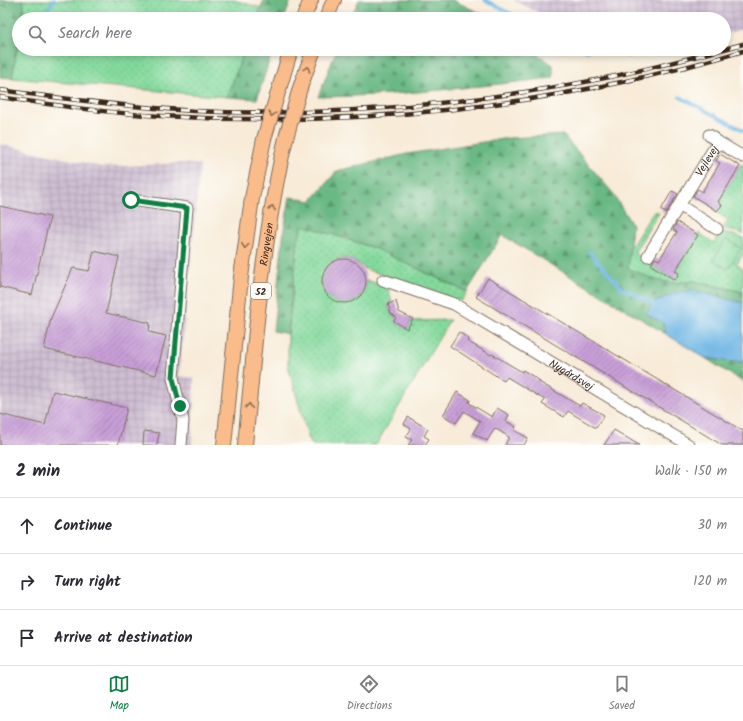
<!DOCTYPE html>
<html lang="en">
<head>
<meta charset="utf-8">
<style>
  :root { --surface:#fff; --page:#f7f7f7; --text:#2b2b33; --muted:#7c7c81; --line:#e1e1e2; --accent:#0b8043 }
  body { margin:0; font-family:Kalam,sans-serif; background:var(--page); color:var(--text) }
  .stop { position:absolute; width:12px; height:12px; margin:-9px; border:3px solid #0b8043; border-radius:50%; background:#fff }
  .stop.end { background:#0b8043; border-color:#fff; box-shadow:0 1px 4px #0008 }
  .list { margin:0; padding:0; list-style:none }
  h2 { display:flex; justify-content:space-between; align-items:center; height:52px; margin:0; padding:0 16px; font-size:17px }
  h2 small { font-size:13px; font-weight:400; color:var(--muted) }
  .list li { display:grid; grid-template-columns:26px 1fr auto; gap:12px; align-items:center; box-sizing:border-box; height:56px; padding:0 16px; border-top:1px solid var(--line) }
  .list b { display:block; font-size:15px; white-space:nowrap }
  .list em { font-size:13px; font-style:normal; color:var(--muted) }
  .icon { flex:none; width:22px; height:22px; fill:none; stroke:currentColor; stroke-width:2; stroke-linecap:round; stroke-linejoin:round }
  .map { position:relative; flex:none; width:743px; height:445px; overflow:hidden }
  .search { position:absolute; background:var(--surface); box-shadow:0 2px 6px #0003; left:12px; right:12px; top:12px; height:44px; display:flex; align-items:center; gap:10px; box-sizing:border-box; padding:0 14px; border-radius:22px; color:var(--muted); font-size:15px }
  .sheet { height:220px; background:var(--surface) }
  nav { display:flex; justify-content:space-around; align-items:center; box-sizing:border-box; height:56px; border-top:1px solid var(--line); background:var(--surface); font-size:11px; color:var(--muted) }
  nav a { display:grid; justify-items:center; gap:2px }
  nav .on { color:var(--accent) }
  .map>svg:first-child { display:block }
  .industrial { fill:url(#industrial-grid) }
  .grass { fill:url(#grass-dots); stroke:#5f825d }
  .forest { fill:url(#forest-firs); stroke:#527251 }
  .park { fill:url(#park-crowns); stroke:#5f825d }
  .water { fill:#6cb5e4; stroke:#547081 }
  .lines { fill:none; stroke-linecap:round; stroke-linejoin:round }
  .stream { stroke:#6cb5e4; stroke-width:3.5 }
  .building { fill:url(#building-hatch) }
  .minor-casing { stroke:#7d6e5f; stroke-width:13 }
  .major-casing { stroke:#7d6e5f; stroke-width:16 }
  .minor { stroke:#fff; stroke-width:11 }
  .major { stroke:#f9bc8a; stroke-width:14 }
  .rail-casing { stroke:#3b2a1e; stroke-width:4.5 }
  .rail { stroke:#fdfcf7; stroke-width:3; stroke-dasharray:9; stroke-linecap:butt }
  .major-bridge-casing { stroke:#7d6e5f; stroke-width:16; stroke-linecap:butt }
  .major-bridge { stroke:#f9bc8a; stroke-width:14 }
  .oneway { stroke:#906c4f }
  .route { stroke:#0b8043; stroke-width:5 }
  .labels { text-anchor:middle; stroke-width:3; stroke-linejoin:round; paint-order:stroke }
  .shield { fill:#fdfcf7; stroke:#75695f; stroke-width:1 }
  .shield-label { font-size:10px; font-weight:bold; fill:#3b2a1e }
  .street-label { font-size:11px; fill:#3b2a1e; stroke:#fdfcf7 }
</style>
</head>
<body>
<div class="map">
<svg width="743" height="445" viewBox="0 0 743 445">
  <defs>
    <pattern id="industrial-grid" width="8" height="8" patternUnits="userSpaceOnUse"><rect width="8" height="8" fill="#cebed2"/><path d="M0 4h8M4 0v8" fill="none" stroke="#b2a3b4"/></pattern>
    <pattern id="grass-dots" width="8" height="8" patternUnits="userSpaceOnUse"><rect width="8" height="8" fill="#83d99c"/><path d="M2 2h.1M6 6h.1" fill="none" stroke="#72ba86" stroke-width="1.8" stroke-linecap="round"/></pattern>
    <pattern id="forest-firs" width="22" height="20" patternUnits="userSpaceOnUse"><rect width="22" height="20" fill="#6ab984"/><path d="M5 1l3.5 6h-7zM16 11l3.5 6h-7z" fill="#58976b"/></pattern>
    <pattern id="park-crowns" width="20" height="18" patternUnits="userSpaceOnUse"><rect width="20" height="18" fill="#83d99c"/><path d="M2 6a3 3 0 1 1 6 0M12 15a3 3 0 1 1 6 0" fill="none" stroke="#72ba86"/></pattern>
    <pattern id="building-hatch" width="6" height="6" patternUnits="userSpaceOnUse"><rect width="6" height="6" fill="#c79fd7"/><path d="M-1 1l2-2M0 6l6-6M5 7l2-2" fill="none" stroke="#a382ae"/></pattern>
  </defs>
  <rect width="100%" height="100%" fill="#fdfcf7"/>
  <filter id="ink" filterUnits="userSpaceOnUse"><feTurbulence type="fractalNoise" baseFrequency=".025" numOctaves="2"/><feDisplacementMap in="SourceGraphic" scale="8" xChannelSelector="R" yChannelSelector="G"/><feConvolveMatrix kernelMatrix="1 2 1 2 8 2 1 2 1" color-interpolation-filters="sRGB"/></filter>
  <filter id="wash" filterUnits="userSpaceOnUse"><feTurbulence type="fractalNoise" baseFrequency=".012" numOctaves="4" result="noise"/><feDisplacementMap in="SourceGraphic" scale="16" xChannelSelector="R" yChannelSelector="G"/><feGaussianBlur stdDeviation="0.9" result="paint"/><feColorMatrix in="noise" values="0 0 0 0 0 0 0 0 0 0 0 0 0 0 0 0 0 1.4 0 .05"/><feComposite in="paint" operator="in"/></filter>
  <g filter="url(#wash)">
    <rect width="100%" height="100%" fill="#f8ebd8"/>
    <g class="industrial">
      <polygon points="513,0 743,0 743,29 724,34 724,19 551,19"/>
      <polygon points="610,49 664,49 627,58"/>
      <polygon points="0,144 103,167 182,163 200,165 179,376 194,378 192,445 0,445"/>
    </g>
    <g class="grass">
      <polygon points="23,0 234,0 261,8 257,19 22,19 24,5"/>
      <polygon points="19,37 19,49 245,49 227,97 12,78"/>
      <polygon points="741,164 743,165 743,234 723,228 728,220 713,210"/>
      <polygon points="653,212 659,212 634,253 671,278 699,233 714,243 721,231 743,238 743,255 737,264 743,268 743,292 694,281 674,283 655,280 627,268 629,250"/>
      <path d="M 303,225 L 374,248 L 467,292 L 461,301 L 365,269 C 332,237 305,286 334,300 C 339,303 345,304 351,302 C 361,298 365,290 367,280 L 388,288 L 392,302 L 388,304 L 391,314 L 396,317 L 394,321 L 407,329 L 412,321 L 450,320 L 376,445 L 312,445 L 308,437 L 288,366 L 288,334 L 298,240 Z"/>
    </g>
    <g class="forest">
      <polygon points="0,0 23,0 24,5 22,19 19,19 19,37 12,78 0,77"/>
      <polygon points="264,0 291,0 284,19 257,19"/>
      <polygon points="359,0 452,0 478,12 487,19 350,19"/>
      <polygon points="245,49 273,49 257,99 227,97"/>
      <path d="M 337,49 L 530,49 L 553,65 L 553,78 C 474,87 397,96 318,97 Z"/>
      <polygon points="563,135 612,192 632,225 628,268 655,280 674,283 694,281 743,292 743,303 691,290 646,314 663,323 666,334 502,235 467,292 374,248 303,225 298,240 288,334 273,331 284,229 290,197 311,201 337,171 407,154 509,138"/>
      <polygon points="705,358 733,362 743,362 743,382"/>
    </g>
    <polygon class="park" points="726,239 741,248 728,269 713,260"/>
    <polygon class="water" points="691,290 743,303 743,362 733,362 705,358 666,334 663,323 646,314 653,303 672,294"/>
    <g class="lines">
      <g class="stream">
        <polyline points="485,0 521,19"/>
        <polyline points="41,19 54,0"/>
        <polyline points="582,49 587,51"/>
        <polyline points="680,97 743,130"/>
        <polyline points="589,252 622,288 653,303"/>
      </g>
    </g>
    <g id="blocks">
      <g class="building">
        <polygon points="720,154 740,166 718,202 722,205 717,211 693,196 698,189 702,192 720,163 716,161"/>
        <polygon points="672,191 678,194 666,213 661,210"/>
        <polygon points="0,206 50,217 32,295 0,287"/>
        <polygon points="677,222 698,235 675,271 679,273 675,280 651,265 655,258 659,260 677,232 673,230"/>
        <polygon points="94,251 119,257 106,313 150,323 149,332 166,336 156,375 44,349 51,318 73,268 89,271"/>
        <circle cx="344" cy="281" r="22"/>
        <polygon points="488,278 743,431 743,445 722,445 476,297"/>
        <polygon points="396,301 399,312 413,319 407,329 394,321 396,317 391,314 388,304"/>
        <polygon points="459,332 469,339 467,341 491,355 492,354 522,372 523,370 540,381 539,382 580,406 582,403 604,415 596,428 568,411 564,417 542,404 545,400 507,377 504,381 450,346"/>
        <polygon points="53,391 127,408 118,445 0,445 0,414 45,425"/>
        <polygon points="457,392 470,400 469,403 492,417 497,408 509,415 506,421 516,427 514,430 528,438 524,445 505,445 509,437 495,428 487,441 473,433 480,421 464,411 456,423 443,415"/>
        <polygon points="408,417 428,429 424,436 429,439 425,445 408,445 412,440 406,437 411,429 404,424"/>
        <polygon points="614,430 639,445 604,445"/>
        <polygon points="144,431 159,433 157,445 143,445"/>
      </g>
    </g>
  </g>
  <g filter="url(#ink)">
    <use href="#blocks" fill-opacity="0" stroke="#7d6e5f" stroke-width="1"/>
    <g class="lines">
      <g class="minor-casing">
        <g id="minor">
          <polyline points="709,135 718,142"/>
          <polyline points="131,200 187,208 173,378 183,420 181,445"/>
          <polyline points="679,205 717,229"/>
          <path id="s1" d="M 648,256 L 718,142 L 743,157"/>
          <path id="s2" d="M 383,280 L 454,304 L 689,445"/>
        </g>
      </g>
      <g class="major-casing">
        <g id="major">
          <polyline points="303,19 311,0"/>
          <polyline points="326,19 334,0"/>
          <polyline points="300,88 314,49"/>
          <polyline points="279,89 291,49"/>
          <polyline points="224,445 241,277 252,198 264,139"/>
          <path id="s3" d="M 245,445 C 255,343 262,239 286,138"/>
        </g>
      </g>
      <use href="#minor" class="minor"/>
      <use href="#major" class="major"/>
      <g class="rail-casing">
        <g id="rail">
          <path d="M 0,90 C 65,99 130,107 195,111 C 322,117 449,106 574,84 C 631,74 687,59 743,44"/>
          <path d="M 0,97 C 53,105 107,113 161,116 C 357,128 555,107 743,51"/>
        </g>
      </g>
      <use href="#rail" class="rail"/>
      <g class="major-bridge-casing">
        <g id="major-bridge">
          <polyline points="286,138 300,88"/>
          <polyline points="264,139 279,89"/>
        </g>
      </g>
      <use href="#major-bridge" class="major-bridge"/>
    </g>
    <defs><path id="oneway-chevron" d="M-2-3.5L2.5 0L-2 3.5" fill="none" stroke-width="1.6" stroke-linecap="round" stroke-linejoin="round"/></defs>
    <g class="oneway">
      <use href="#oneway-chevron" transform="translate(307 69) rotate(-70)"/>
      <use href="#oneway-chevron" transform="translate(272 114) rotate(106)"/>
      <use href="#oneway-chevron" transform="translate(272 208) rotate(-81)"/>
      <use href="#oneway-chevron" transform="translate(245 246) rotate(98)"/>
      <use href="#oneway-chevron" transform="translate(249 406) rotate(-84)"/>
    </g>
  </g>
  <g class="lines" filter="url(#ink)">
    <polyline class="route" points="131,200 187,208 173,378 180,406"/>
  </g>
  <g class="labels">
    <rect class="shield" x="251" y="283" width="20" height="16" rx="3"/>
    <g class="shield-label">
      <text x="261" y="295">52</text>
    </g>
    <g class="street-label">
      <text dy="4" stroke="none"><textPath href="#s1" startOffset="112">Vejlevej</textPath></text>
      <text dy="4" stroke="none"><textPath href="#s3" startOffset="202">Ringvejen</textPath></text>
      <text dy="4" stroke="none"><textPath href="#s2" startOffset="212">Nygårdsvej</textPath></text>
    </g>
  </g>
</svg>
<div class="stop" style="left:131px;top:200px"></div>
<div class="stop end" style="left:180px;top:406px"></div>
<div class="search"><svg class="icon" aria-label="search" viewBox="0 0 24 24"><circle cx="10" cy="10" r="6"/><path d="M15 15l6 6"/></svg>Search here</div>
</div>
<section class="sheet">
<h2>2 min<small>Walk · 150 m</small></h2>
<ul class="list">
<li><svg class="icon" aria-label="ahead" viewBox="0 0 24 24"><path d="M12 20V5M6 11l6-6 6 6"/></svg><div><b>Continue</b></div><em>30 m</em></li>
<li><svg class="icon" aria-label="right" viewBox="0 0 24 24"><path d="M7 20v-9h11M14 6l5 5-5 5"/></svg><div><b>Turn right</b></div><em>120 m</em></li>
<li><svg class="icon" aria-label="arrive" viewBox="0 0 24 24"><path d="M6 21V4h12l-3 4 3 4H6"/></svg><div><b>Arrive at destination</b></div></li>
</ul>
</section>
<nav>
<a class="on"><svg class="icon" aria-label="map" viewBox="0 0 24 24"><path d="M3 6l6-2 6 2 6-2v14l-6 2-6-2-6 2zM9 4v14M15 6v14"/></svg>Map</a>
<a><svg class="icon" aria-label="directions" viewBox="0 0 24 24"><path d="M12 3l9 9-9 9-9-9zM9 14v-3h6M13 9l2 2-2 2"/></svg>Directions</a>
<a><svg class="icon" aria-label="saved" viewBox="0 0 24 24"><path d="M7 4h10v16l-5-4-5 4z"/></svg>Saved</a>
</nav>
</body>
</html>
